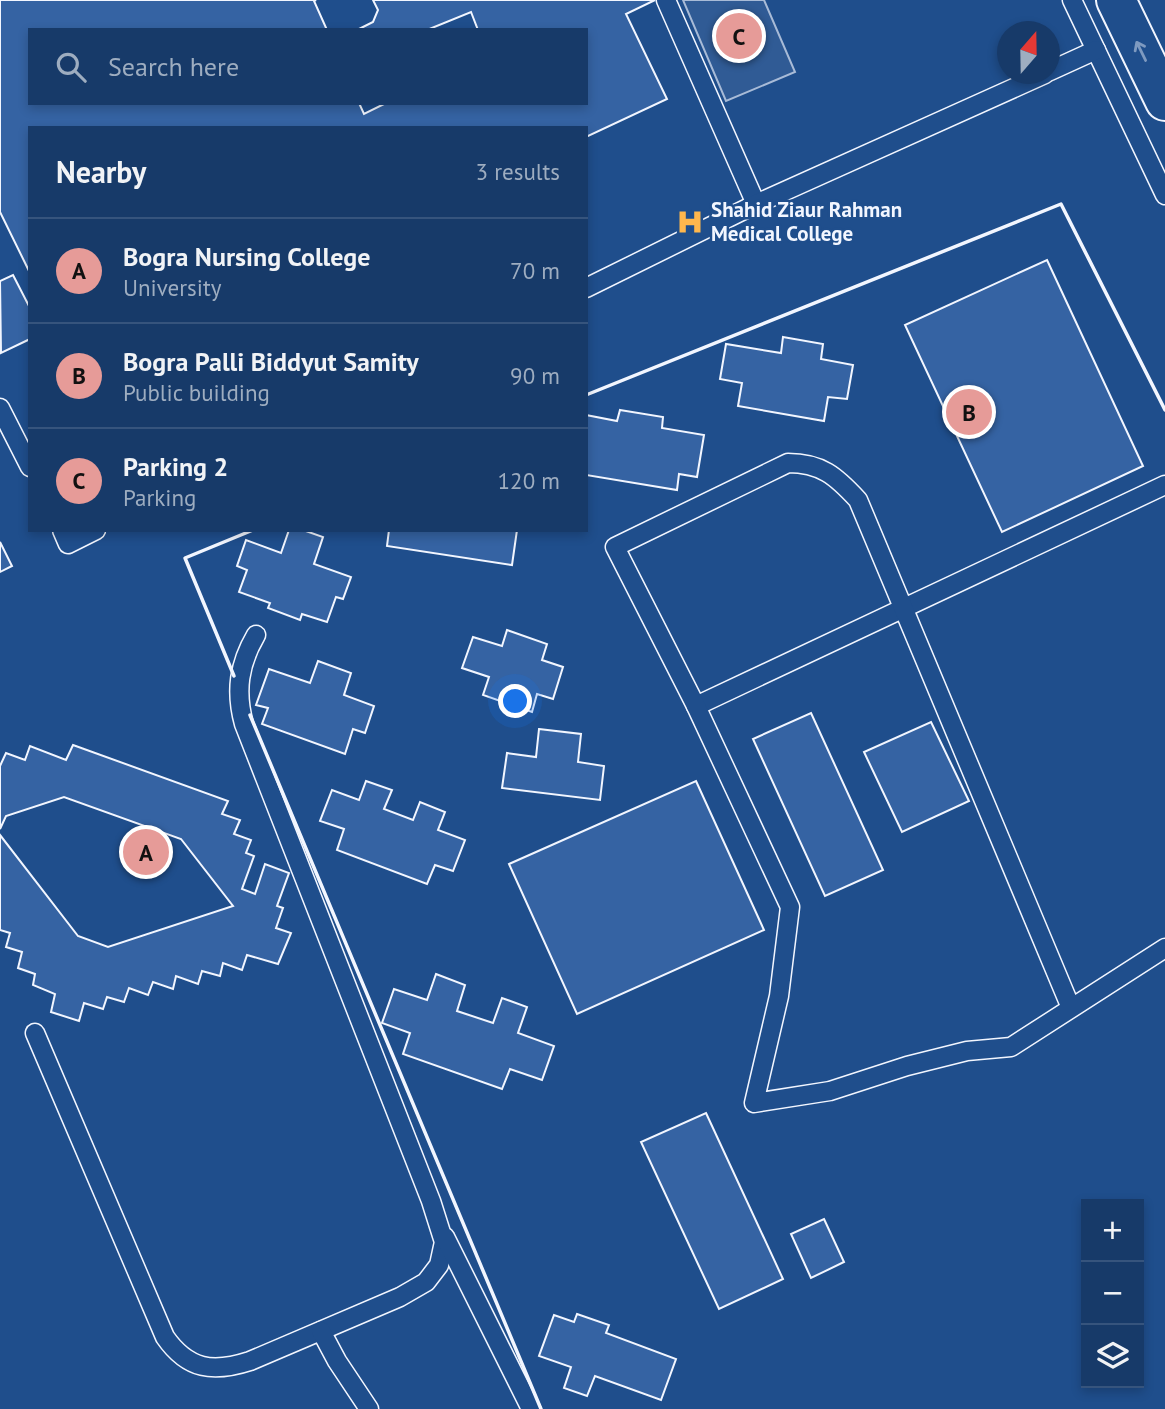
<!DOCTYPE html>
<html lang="en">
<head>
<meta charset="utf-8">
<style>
  :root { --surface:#173a69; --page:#20416f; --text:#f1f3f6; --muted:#9eadc0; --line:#36547d; --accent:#e69b98 }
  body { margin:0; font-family:"PT Sans",sans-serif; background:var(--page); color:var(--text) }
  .controls { position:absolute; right:21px; bottom:21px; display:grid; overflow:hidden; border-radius:0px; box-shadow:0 4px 10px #0003 }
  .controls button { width:63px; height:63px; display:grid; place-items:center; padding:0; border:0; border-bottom:2px solid var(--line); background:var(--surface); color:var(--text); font:35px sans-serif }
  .compass { position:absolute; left:997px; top:21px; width:63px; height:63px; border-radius:50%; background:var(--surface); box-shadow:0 4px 10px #0003; rotate:20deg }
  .you { position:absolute; left:516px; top:702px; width:24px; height:24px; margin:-18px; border:5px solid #fff; border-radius:50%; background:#1a73e8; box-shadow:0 0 0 10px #1a73e833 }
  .badge { display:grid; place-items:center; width:46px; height:46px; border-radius:50%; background:var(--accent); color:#111; font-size:23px; font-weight:700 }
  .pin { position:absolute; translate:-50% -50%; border:4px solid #fff; box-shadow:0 2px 7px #0006 }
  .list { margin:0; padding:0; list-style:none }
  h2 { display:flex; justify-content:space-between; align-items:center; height:91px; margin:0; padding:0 28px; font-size:30px }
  h2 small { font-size:23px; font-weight:400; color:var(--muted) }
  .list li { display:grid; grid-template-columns:46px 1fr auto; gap:21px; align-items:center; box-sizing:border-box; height:105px; padding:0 28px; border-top:2px solid var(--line) }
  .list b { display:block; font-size:26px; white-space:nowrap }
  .list p { margin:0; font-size:23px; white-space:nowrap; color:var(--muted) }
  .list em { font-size:23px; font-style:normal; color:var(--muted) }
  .icon { flex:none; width:38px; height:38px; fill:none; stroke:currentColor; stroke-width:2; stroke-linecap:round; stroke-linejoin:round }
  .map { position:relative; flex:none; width:1165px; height:1409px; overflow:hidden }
  .search { position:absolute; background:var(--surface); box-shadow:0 4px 10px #0003; left:28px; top:28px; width:560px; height:77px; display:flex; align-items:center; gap:18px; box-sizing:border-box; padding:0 24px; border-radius:0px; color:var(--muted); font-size:26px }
  .panel { position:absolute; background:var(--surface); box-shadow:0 4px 10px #0003; left:28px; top:126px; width:560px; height:406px; border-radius:0px }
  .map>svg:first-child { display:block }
  .built { fill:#305b95; stroke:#a8bbd7; stroke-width:2 }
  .building { fill:#3563a3; stroke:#f2f6ff; stroke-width:2 }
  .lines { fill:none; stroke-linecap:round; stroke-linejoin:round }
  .lane-casing { stroke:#f2f6ff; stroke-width:21 }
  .highway-casing { stroke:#f2f6ff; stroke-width:42 }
  .lane { stroke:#1f4e8c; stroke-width:18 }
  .highway { stroke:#1f4e8c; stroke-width:38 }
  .wall { stroke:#f2f6ff; stroke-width:3.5 }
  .oneway { stroke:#7e9ac0 }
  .labels { text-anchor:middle; stroke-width:5; stroke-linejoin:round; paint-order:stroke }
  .poi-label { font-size:21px; font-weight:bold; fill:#f2f6ff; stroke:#1f4e8c; text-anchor:start }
</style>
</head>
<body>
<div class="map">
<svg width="1165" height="1409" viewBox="0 0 1165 1409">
  <rect width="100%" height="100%" fill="#1f4e8c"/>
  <polygon class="built" points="683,0 764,0 795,72 726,101"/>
  <g class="building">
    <polygon points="0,0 316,0 314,1 327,30 30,30 30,103 359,103 364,114 386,103 586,103 586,30 478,30 471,12 427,30 357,30 373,22 378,10 373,0 655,0 626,14 667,99 586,137 586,128 30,128 30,273 0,212"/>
    <polygon points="1047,260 1143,466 1002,532 905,325"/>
    <polygon points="13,275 30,308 30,339 1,353 0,281"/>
    <polygon points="783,337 823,344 821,359 853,365 847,399 828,397 824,421 738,406 742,383 720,379 726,344 781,353"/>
    <polygon points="620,410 663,417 662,428 704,435 697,477 679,474 677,490 586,475 586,415 617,421"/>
    <polygon points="289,530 303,530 323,537 314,564 351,577 343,599 336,597 327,622 302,614 300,620 268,608 270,603 239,592 247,570 237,566 246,540 281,553"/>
    <polygon points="389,530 517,530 512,565 387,546"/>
    <polygon points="0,542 12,566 0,572"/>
    <polygon points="507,630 547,644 542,660 563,667 553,699 537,694 532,712 483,695 489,677 462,668 473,637 502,646"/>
    <polygon points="318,661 351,673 344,695 374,706 365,733 353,729 345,754 262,724 268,708 256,705 269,669 310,683"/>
    <polygon points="811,713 883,870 825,896 753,739"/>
    <polygon points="931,722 969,801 902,832 864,752"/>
    <polygon points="539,729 581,734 578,762 604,766 600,800 502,788 507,753 536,757"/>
    <polygon points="73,745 228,801 222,814 240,820 234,834 251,840 246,853 254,856 242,889 255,894 265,864 289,873 277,906 283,908 276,928 291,933 278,964 247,955 242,970 223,963 220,976 202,971 198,984 176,976 173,989 153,982 148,995 129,988 124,1002 107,997 103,1009 84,1003 79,1021 51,1012 55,994 33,985 35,974 18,968 22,952 6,947 10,933 0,930 0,835 78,936 108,947 233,906 181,839 64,797 6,816 0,829 0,766 6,753 25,760 30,746 66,760"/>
    <polygon points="366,781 392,790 384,809 413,820 420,802 445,812 438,830 465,840 453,871 435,865 427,884 337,850 344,829 320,821 332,790 359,800"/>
    <polygon points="696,781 764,930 577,1014 509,864"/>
    <polygon points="436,974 465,985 457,1011 493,1023 502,998 527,1007 518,1033 554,1046 542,1080 510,1069 502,1089 403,1054 410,1033 382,1023 394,989 427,1000"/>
    <polygon points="706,1113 783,1279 719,1309 641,1142"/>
    <polygon points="824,1219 844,1262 811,1278 791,1234"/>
    <polygon points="577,1314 609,1325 606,1333 676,1359 661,1400 595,1376 587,1396 564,1388 571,1367 539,1356 554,1315 574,1322"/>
  </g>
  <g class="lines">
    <g class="lane-casing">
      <g id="lane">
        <polyline points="666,0 756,204"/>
        <polyline points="1072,0 1165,195"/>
        <polyline points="1050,71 1096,50"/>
        <polyline points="586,288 756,204 1045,74"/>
        <polyline points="0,408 30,467"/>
        <polyline points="62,530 68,544 96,530"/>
        <polyline points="696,706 1165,485"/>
        <path d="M 1071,1008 L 858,500 C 836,476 821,463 788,463 L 615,547 L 696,706 L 790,907 L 779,996 L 754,1103 L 830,1091 L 907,1066 L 967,1051 L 1011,1047 L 1165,948"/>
        <path d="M 35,1033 L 165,1337 C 188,1370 213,1373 250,1361 L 400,1297 L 426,1282 L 439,1265 L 444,1242 L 431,1201 L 244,724 C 235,691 239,664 256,635"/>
        <polyline points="445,1237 531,1409"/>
        <polyline points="321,1331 337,1361 369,1409"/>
      </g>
    </g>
    <g class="highway-casing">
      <polyline id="highway" points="1116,0 1165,101"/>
    </g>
    <use href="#lane" class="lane"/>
    <use href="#highway" class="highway"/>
    <g class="wall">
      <polyline points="586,395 1061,204 1165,410"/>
      <polyline points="234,676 185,558 253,530"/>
      <polyline points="250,715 541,1409"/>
    </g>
  </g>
  <defs><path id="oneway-shaft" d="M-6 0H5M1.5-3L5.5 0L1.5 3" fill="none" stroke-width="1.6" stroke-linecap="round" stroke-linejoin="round" transform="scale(1.75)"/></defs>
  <use class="oneway" href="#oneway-shaft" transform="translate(1141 51) rotate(-116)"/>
  <defs>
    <g id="hospital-bare" transform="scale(2.1)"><path d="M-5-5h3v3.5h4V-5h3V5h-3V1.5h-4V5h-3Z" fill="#ffb74d" stroke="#1f4e8c" stroke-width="2.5" paint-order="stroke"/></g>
  </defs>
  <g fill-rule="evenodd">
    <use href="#hospital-bare" x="690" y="222"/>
  </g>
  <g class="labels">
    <g class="poi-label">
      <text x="711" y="217">Shahid Ziaur Rahman<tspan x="711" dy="24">Medical College</tspan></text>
    </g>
  </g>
</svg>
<div class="controls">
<button>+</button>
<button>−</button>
<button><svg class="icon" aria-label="layers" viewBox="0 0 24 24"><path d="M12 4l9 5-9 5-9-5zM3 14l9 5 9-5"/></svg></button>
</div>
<svg class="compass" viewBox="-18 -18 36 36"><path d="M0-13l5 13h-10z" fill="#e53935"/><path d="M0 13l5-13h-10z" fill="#9eadc0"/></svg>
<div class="you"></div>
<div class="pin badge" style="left:146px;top:852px">A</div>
<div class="pin badge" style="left:969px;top:412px">B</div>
<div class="pin badge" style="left:739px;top:36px">C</div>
<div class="search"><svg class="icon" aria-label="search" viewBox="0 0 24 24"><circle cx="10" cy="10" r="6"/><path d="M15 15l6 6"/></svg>Search here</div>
<section class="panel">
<h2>Nearby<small>3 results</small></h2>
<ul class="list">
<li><span class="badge">A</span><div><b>Bogra Nursing College</b><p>University</p></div><em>70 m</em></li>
<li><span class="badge">B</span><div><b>Bogra Palli Biddyut Samity</b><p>Public building</p></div><em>90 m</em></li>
<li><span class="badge">C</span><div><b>Parking 2</b><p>Parking</p></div><em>120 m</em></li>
</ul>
</section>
</div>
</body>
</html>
